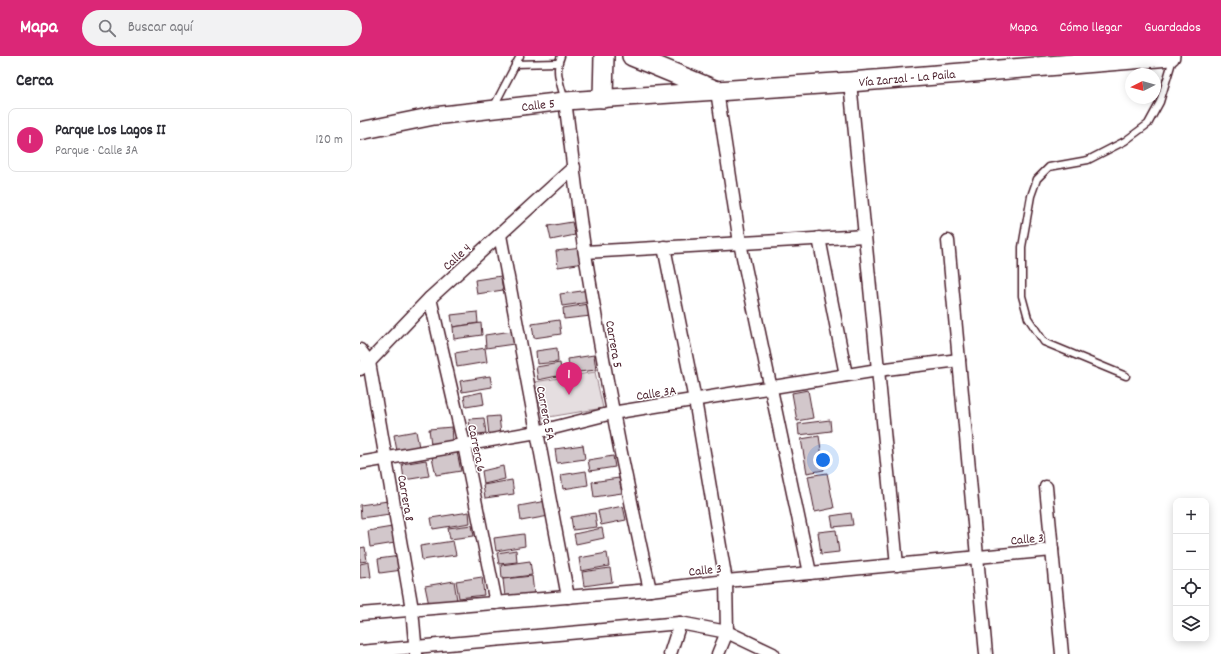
<!DOCTYPE html>
<html lang="es">
<head>
<meta charset="utf-8">
<style>
  :root { --surface:#fff; --page:#f2f2f3; --text:#2b2b33; --muted:#7c7c81; --line:#e1e1e2; --accent:#db2777 }
  body { margin:0; font-family:Dekko,sans-serif; background:var(--page); color:var(--text) }
  .controls { position:absolute; right:12px; bottom:12px; display:grid; overflow:hidden; border-radius:8px; box-shadow:0 2px 10px #0003 }
  .controls button { width:36px; height:36px; display:grid; place-items:center; padding:0; border:0; border-bottom:1px solid var(--line); background:var(--surface); color:var(--text); font:20px sans-serif }
  .compass { position:absolute; left:765px; top:12px; width:36px; height:36px; border-radius:50%; background:var(--surface); box-shadow:0 2px 10px #0003; rotate:264deg }
  .you { position:absolute; left:463px; top:404px; width:14px; height:14px; margin:-10px; border:3px solid #fff; border-radius:50%; background:#1a73e8; box-shadow:0 0 0 6px #1a73e833 }
  .badge { display:grid; place-items:center; width:26px; height:26px; border-radius:50%; background:var(--accent); color:#fff; font-size:13px; font-weight:700 }
  .pin { position:absolute; translate:-50% -33px; filter:drop-shadow(0 1px 2px #0008) }
  .pin::after { content:''; position:absolute; top:21px; width:14px; height:12px; background:inherit; clip-path:polygon(0 0,100% 0,50% 100%) }
  .list { margin:0; padding:0; list-style:none }
  h2 { display:flex; justify-content:space-between; align-items:center; height:52px; margin:0; padding:0 16px; font-size:17px }
  h2 small { font-size:13px; font-weight:400; color:var(--muted) }
  .list li { display:grid; grid-template-columns:26px 1fr auto; gap:12px; align-items:center; box-sizing:border-box; height:64px; margin:0 8px 8px; padding:0 8px; border:1px solid var(--line); border-radius:8px }
  .list b { display:block; font-size:15px; white-space:nowrap }
  .list p { margin:0; font-size:13px; white-space:nowrap; color:var(--muted) }
  .list em { font-size:13px; font-style:normal; color:var(--muted) }
  .icon { flex:none; width:22px; height:22px; fill:none; stroke:currentColor; stroke-width:2; stroke-linecap:round; stroke-linejoin:round }
  .map { position:relative; flex:none; width:861px; height:598px; overflow:hidden }
  header { display:flex; align-items:center; gap:24px; box-sizing:border-box; height:56px; padding:0 20px; background:var(--accent); color:#fff }
  header strong { font-size:19px }
  nav { display:flex; gap:22px; margin-inline-start:auto; font-size:14px }
  .search { width:280px; height:36px; background:var(--page); display:flex; align-items:center; gap:10px; box-sizing:border-box; padding:0 14px; border-radius:22px; color:var(--muted); font-size:15px }
  main { display:flex }
  aside { flex:1; background:var(--surface) }
  .map>svg:first-child { display:block }
  .green { fill:#e5dee0; stroke:#987e86 }
  .building { fill:#d2c7cb; stroke:#4a1f2b }
  .lines { fill:none; stroke-linecap:round; stroke-linejoin:round }
  .lane-casing { stroke:#4a1f2b; stroke-width:9 }
  .street-casing { stroke:#4a1f2b; stroke-width:15 }
  .secondary-casing { stroke:#4a1f2b; stroke-width:20 }
  .primary-casing { stroke:#4a1f2b; stroke-width:22 }
  .lane { stroke:#fff; stroke-width:6 }
  .street { stroke:#fff; stroke-width:12 }
  .secondary { stroke:#fff; stroke-width:17 }
  .primary { stroke:#fff; stroke-width:19 }
  .labels { text-anchor:middle; stroke-width:3; stroke-linejoin:round; paint-order:stroke }
  .street-label { font-size:13px; fill:#4a1f2b; stroke:#fff }
</style>
</head>
<body>
<header>
<strong>Mapa</strong>
<div class="search"><svg class="icon" aria-label="search" viewBox="0 0 24 24"><circle cx="10" cy="10" r="6"/><path d="M15 15l6 6"/></svg>Buscar aquí</div>
<nav><a>Mapa</a><a>Cómo llegar</a><a>Guardados</a></nav>
</header>
<main>
<aside>
<h2>Cerca<small></small></h2>
<ul class="list">
<li><span class="badge">1</span><div><b>Parque Los Lagos II</b><p>Parque · Calle 3A</p></div><em>120 m</em></li>
</ul>
</aside>
<div class="map">
<svg width="861" height="598" viewBox="0 0 861 598">
  <rect width="100%" height="100%" fill="#fff"/>
  <filter id="ink" filterUnits="userSpaceOnUse"><feTurbulence type="fractalNoise" baseFrequency=".025" numOctaves="2"/><feDisplacementMap in="SourceGraphic" scale="8" xChannelSelector="R" yChannelSelector="G"/><feConvolveMatrix kernelMatrix="1 2 1 2 8 2 1 2 1" color-interpolation-filters="sRGB"/></filter>
  <g filter="url(#ink)">
    <polygon class="green" points="235,316 243,352 183,362 175,326"/>
    <g class="building">
      <polygon points="212,166 215,179 191,184 188,170"/>
      <polygon points="222,192 224,207 198,211 196,195"/>
      <polygon points="141,220 143,234 117,238 115,224"/>
      <polygon points="229,234 230,246 202,250 200,238"/>
      <polygon points="229,248 231,260 204,263 203,252"/>
      <polygon points="117,256 118,267 93,271 91,259"/>
      <polygon points="199,264 201,278 174,282 172,268"/>
      <polygon points="121,267 122,279 94,283 93,271"/>
      <polygon points="152,275 154,288 126,292 125,279"/>
      <polygon points="125,292 127,306 97,311 95,297"/>
      <polygon points="197,292 198,306 177,308 176,295"/>
      <polygon points="234,299 236,314 210,317 208,303"/>
      <polygon points="200,307 202,319 178,324 176,311"/>
      <polygon points="130,320 132,331 102,336 100,325"/>
      <polygon points="448,334 453,362 437,365 432,337"/>
      <polygon points="122,336 124,348 106,351 104,340"/>
      <polygon points="139,360 141,378 129,379 127,361"/>
      <polygon points="124,362 126,377 111,379 109,363"/>
      <polygon points="470,364 471,375 439,379 438,368"/>
      <polygon points="92,371 93,385 71,388 69,373"/>
      <polygon points="56,375 59,391 37,395 34,379"/>
      <polygon points="459,380 464,414 447,417 441,383"/>
      <polygon points="223,389 225,403 197,407 195,393"/>
      <polygon points="97,396 101,415 76,419 72,401"/>
      <polygon points="253,400 255,411 230,415 228,404"/>
      <polygon points="66,404 69,420 44,424 42,408"/>
      <polygon points="143,410 145,423 124,428 122,415"/>
      <polygon points="226,415 228,429 203,433 201,419"/>
      <polygon points="467,417 474,452 455,456 448,420"/>
      <polygon points="259,422 262,437 234,441 232,426"/>
      <polygon points="152,424 154,438 125,442 123,429"/>
      <polygon points="28,445 30,458 1,462 0,449"/>
      <polygon points="186,445 189,460 161,465 159,450"/>
      <polygon points="263,450 266,464 241,469 238,455"/>
      <polygon points="109,456 110,467 73,473 71,462"/>
      <polygon points="235,457 237,471 213,474 211,461"/>
      <polygon points="491,457 493,469 473,471 471,460"/>
      <polygon points="112,469 114,480 90,483 88,472"/>
      <polygon points="32,471 35,487 10,491 8,475"/>
      <polygon points="242,472 244,482 216,488 214,478"/>
      <polygon points="476,474 479,496 461,498 458,476"/>
      <polygon points="164,478 165,490 136,495 134,482"/>
      <polygon points="93,485 96,499 62,504 60,490"/>
      <polygon points="5,491 7,505 0,506 0,492"/>
      <polygon points="156,494 157,506 139,508 137,497"/>
      <polygon points="247,497 249,510 221,515 219,502"/>
      <polygon points="40,500 42,514 20,517 18,503"/>
      <polygon points="170,505 172,519 142,523 141,509"/>
      <polygon points="9,506 11,521 0,522 0,508"/>
      <polygon points="250,512 252,526 224,530 222,516"/>
      <polygon points="172,520 174,538 145,541 143,523"/>
      <polygon points="122,521 124,539 99,542 96,525"/>
      <polygon points="94,525 97,544 69,549 65,530"/>
    </g>
    <g class="lines">
      <g class="lane-casing">
        <g id="lane">
          <path d="M 201,0 C 194,15 201,29 205,45"/>
          <polyline points="155,8 197,7"/>
          <polyline points="134,50 160,0"/>
          <polyline points="766,320 684,286 668,262 662,240 662,191 671,140 677,123 689,111 728,104 765,85 788,68 800,46 813,3"/>
        </g>
      </g>
      <g class="street-casing">
        <g id="street">
          <polyline points="490,26 537,509"/>
          <polyline points="357,35 380,187 450,517"/>
          <path d="M 205,45 C 212,96 217,147 225,198 C 243,310 265,422 290,534"/>
          <polyline points="140,179 208,541"/>
          <polyline points="459,182 486,319"/>
          <polyline points="588,185 626,598"/>
          <polyline points="304,191 335,344 366,525 367,576 358,598"/>
          <polyline points="225,196 505,180"/>
          <polyline points="70,242 104,389 136,547"/>
          <polyline points="0,294 9,306 52,553 56,598"/>
          <polyline points="0,313 9,306 70,242 214,111"/>
          <polyline points="0,407 177,376 252,357 518,314 599,304"/>
          <polyline points="686,431 702,598"/>
          <polyline points="0,558 290,534 366,525 692,494"/>
          <polyline points="0,596 320,567 367,576 413,598"/>
          <polyline points="310,598 320,567"/>
        </g>
      </g>
      <g class="secondary-casing">
        <polyline id="secondary" points="0,75 74,60 205,45 357,35"/>
      </g>
      <g class="primary-casing">
        <g id="primary">
          <polyline points="272,0 357,35 490,26 810,0"/>
          <polyline points="243,42 244,0"/>
        </g>
      </g>
      <use href="#lane" class="lane"/>
      <use href="#street" class="street"/>
      <use href="#secondary" class="secondary"/>
      <use href="#primary" class="primary"/>
    </g>
  </g>
  <g class="labels">
    <g class="street-label">
      <text transform="translate(547 21) rotate(-5)" y="5">Vía Zarzal - La Paila</text>
      <text transform="translate(178 48) rotate(-7)" y="5">Calle 5</text>
      <text transform="translate(96 200) rotate(-42)" y="5">Calle 4</text>
      <text transform="translate(255 288) rotate(80)" y="5">Carrera 5</text>
      <text transform="translate(296 336) rotate(-9)" y="5">Calle 3A</text>
      <text transform="translate(187 357) rotate(79)" y="5">Carrera 5A</text>
      <text transform="translate(118 392) rotate(78)" y="5">Carrera 6</text>
      <text transform="translate(47 442) rotate(80)" y="5">Carrera 8</text>
      <text transform="translate(667 482) rotate(-5)" y="5">Calle 3</text>
      <text transform="translate(345 513) rotate(-6)" y="5">Calle 3</text>
    </g>
  </g>
</svg>
<div class="controls">
<button>+</button>
<button>−</button>
<button><svg class="icon" aria-label="locate" viewBox="0 0 24 24"><circle cx="12" cy="12" r="6"/><path d="M12 2v4M12 18v4M2 12h4M18 12h4"/></svg></button>
<button><svg class="icon" aria-label="layers" viewBox="0 0 24 24"><path d="M12 4l9 5-9 5-9-5zM3 14l9 5 9-5"/></svg></button>
</div>
<svg class="compass" viewBox="-18 -18 36 36"><path d="M0-13l5 13h-10z" fill="#e53935"/><path d="M0 13l5-13h-10z" fill="#7c7c81"/></svg>
<div class="you"></div>
<div class="pin badge" style="left:209px;top:339px">1</div>
</div>
</main>
</body>
</html>
